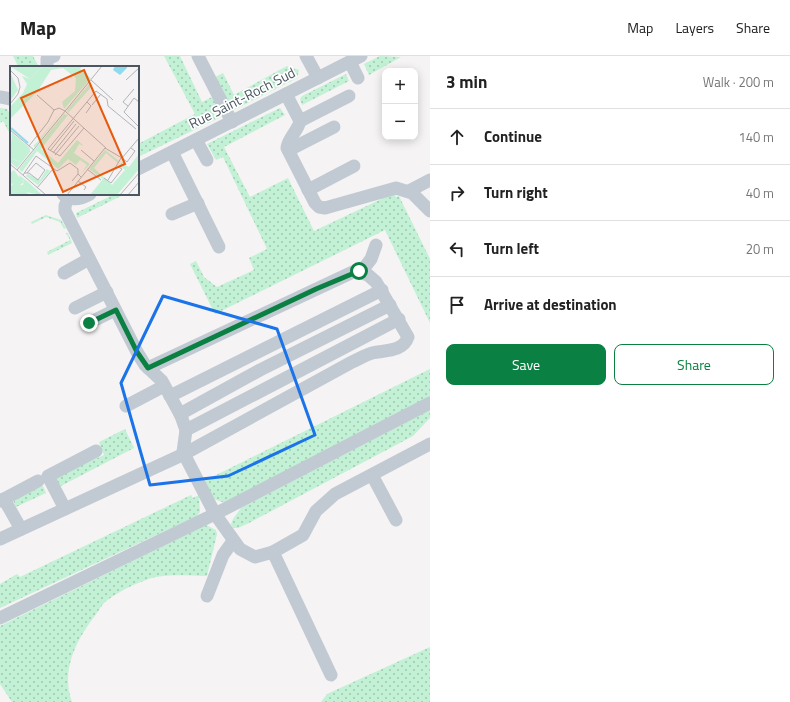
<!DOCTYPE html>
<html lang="en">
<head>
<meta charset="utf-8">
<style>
  :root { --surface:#fff; --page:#f6f6f6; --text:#222; --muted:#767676; --line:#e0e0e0; --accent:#0b8043 }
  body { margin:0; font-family:"Titillium Web",sans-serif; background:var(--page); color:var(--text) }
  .controls { position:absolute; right:12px; top:12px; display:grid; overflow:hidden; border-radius:8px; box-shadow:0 2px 10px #0003 }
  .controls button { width:36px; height:36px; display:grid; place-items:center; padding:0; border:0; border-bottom:1px solid var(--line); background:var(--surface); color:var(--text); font:20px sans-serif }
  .stop { position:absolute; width:12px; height:12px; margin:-9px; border:3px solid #0b8043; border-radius:50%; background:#fff }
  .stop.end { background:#0b8043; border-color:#fff; box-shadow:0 1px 4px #0008 }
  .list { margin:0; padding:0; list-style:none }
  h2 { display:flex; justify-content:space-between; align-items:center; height:52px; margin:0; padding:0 16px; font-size:17px }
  h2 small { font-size:13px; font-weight:400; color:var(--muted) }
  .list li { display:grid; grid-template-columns:26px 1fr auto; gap:12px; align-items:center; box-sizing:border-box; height:56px; padding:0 16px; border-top:1px solid var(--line) }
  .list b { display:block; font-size:15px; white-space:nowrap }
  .list em { font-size:13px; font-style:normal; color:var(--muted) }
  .actions { display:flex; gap:8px; padding:12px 16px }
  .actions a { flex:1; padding:9px 0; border:1px solid var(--accent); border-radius:8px; text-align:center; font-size:14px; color:var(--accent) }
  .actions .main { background:var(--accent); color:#fff }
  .icon { flex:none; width:22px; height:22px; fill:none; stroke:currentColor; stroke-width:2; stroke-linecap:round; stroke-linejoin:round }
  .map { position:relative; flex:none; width:430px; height:646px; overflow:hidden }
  header { display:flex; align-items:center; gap:24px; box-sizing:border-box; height:56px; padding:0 20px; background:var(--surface); border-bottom:1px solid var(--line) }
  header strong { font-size:19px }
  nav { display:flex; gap:22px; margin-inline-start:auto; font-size:14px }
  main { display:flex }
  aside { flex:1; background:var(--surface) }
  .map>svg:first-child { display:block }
  .grass { fill:url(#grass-dots) }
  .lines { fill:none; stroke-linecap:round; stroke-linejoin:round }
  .minor { stroke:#c1cad2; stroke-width:13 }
  .route { stroke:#0b8043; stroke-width:5 }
  .marked { fill:none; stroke:#1a73e8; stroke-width:3; stroke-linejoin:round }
  .labels { text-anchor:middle; stroke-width:3.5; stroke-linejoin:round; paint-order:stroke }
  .street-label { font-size:14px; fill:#4a5661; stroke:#fff }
  .inset-river { fill:none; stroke:#90daee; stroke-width:2 }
  .inset-road { fill:none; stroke:#b1b4b9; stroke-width:1 }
  .view { fill:#e8590c; fill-opacity:0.15; stroke:#e8590c; stroke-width:2 }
  .inset-edge { fill:none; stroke:#4a5661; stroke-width:2 }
</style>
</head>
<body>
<header>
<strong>Map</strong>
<nav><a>Map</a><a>Layers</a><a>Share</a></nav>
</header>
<main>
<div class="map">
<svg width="430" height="646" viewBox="0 0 430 646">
  <defs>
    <pattern id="grass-dots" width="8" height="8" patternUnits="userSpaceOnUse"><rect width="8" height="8" fill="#c3f1d5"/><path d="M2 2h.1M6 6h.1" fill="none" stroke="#a0c6b0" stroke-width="1.8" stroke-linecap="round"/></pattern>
  </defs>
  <rect width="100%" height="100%" fill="#f5f3f3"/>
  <g class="grass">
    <polygon points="13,0 33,0 39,11 16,11 18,10"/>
    <polygon points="164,0 180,0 202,46 214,40 222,56 221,61 138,101 138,88 195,58"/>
    <polygon points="380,0 401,1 369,19 364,8"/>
    <polygon points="287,10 299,14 297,22 234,54 230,53 215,21 223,17 234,39"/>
    <polygon points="346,18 349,25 302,49 300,43 302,40"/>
    <polygon points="0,52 7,53 11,59 11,80 3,65 0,67"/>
    <polygon points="280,52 285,59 224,91 250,141 288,122 314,175 394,137 396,141 399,140 430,203 430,267 385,174 215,258 190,208 196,205 204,221 217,231 254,214 249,202 267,193 223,101 216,104 207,88"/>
    <polygon points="115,138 125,138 77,162 76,157"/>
    <polygon points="46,159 61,164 66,172 64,173 60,166 46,161 32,168 31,166"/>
    <polygon points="66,177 68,177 72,187 48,199 47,196 70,184"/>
    <polygon points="430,313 430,341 225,447 214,443 205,426 206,424"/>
    <polygon points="430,354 430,362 413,380 247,468 238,472 233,472 231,468 233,463 241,452"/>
    <polygon points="125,373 134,392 59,431 54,421 104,399 99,386"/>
    <polygon points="43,430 46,437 16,451 13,444"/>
    <polygon points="191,439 193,442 199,439 200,456 197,460 0,552 0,528 17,518 20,521"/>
    <path d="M 206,469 L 216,474 L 217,478 L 207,520 C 187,520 164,517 146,524 C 132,529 116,537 105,546 C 101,550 98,556 94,561 C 75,586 61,615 72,646 L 12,646 L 0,628 L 0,570 Z"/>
    <polygon points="430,591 430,646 321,646 327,638"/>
  </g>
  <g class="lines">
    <g class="minor">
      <polyline points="198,0 232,66"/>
      <polyline points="306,0 318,22"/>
      <polyline points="350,6 358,22"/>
      <polyline points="47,11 47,3 54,0"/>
      <polyline points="286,38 300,65 349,40"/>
      <polyline points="0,41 11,43"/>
      <path d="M 300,65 C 298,75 288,82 287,92 L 315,147 L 319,151 L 325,152 L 396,132 L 412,137 L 430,155"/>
      <polyline points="196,84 207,104"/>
      <polyline points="289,94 334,71"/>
      <polyline points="172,96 219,191"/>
      <polyline points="138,113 361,0"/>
      <polyline points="308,134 354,110"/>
      <polyline points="409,135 430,124"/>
      <path d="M 63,138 C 71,145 81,143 90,138"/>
      <polyline points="68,142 65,150 65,155 137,296 145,309 162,325 181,360 186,374 183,396 215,458 240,493 255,501 273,496"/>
      <polyline points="172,158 198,147"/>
      <polyline points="361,216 371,203 376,189"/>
      <polyline points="64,217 89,203"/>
      <polyline points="75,252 107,236"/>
      <polyline points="89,267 115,254"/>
      <polyline points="170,340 382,234"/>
      <polyline points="126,350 164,330"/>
      <polyline points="180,358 260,314 390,249"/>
      <polyline points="186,374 399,263"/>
      <polyline points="372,419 396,464"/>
      <polyline points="4,443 21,473"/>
      <polyline points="0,445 38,425"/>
      <polyline points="65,453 48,420 96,395"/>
      <path d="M 0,483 L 184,398 L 352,306 C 359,303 365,299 372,297 C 385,294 403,296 408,281 L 376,226 L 368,219 L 355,215 L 148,312"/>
      <polyline points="207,540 223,499 233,485"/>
      <polyline points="0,562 215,458 430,347"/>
      <polyline points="331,619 273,496 303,479 316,455 335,438 430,388"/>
    </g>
  </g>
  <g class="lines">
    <polyline class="route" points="89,267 116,254 137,296 148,312 316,233 359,215"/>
  </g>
  <path class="marked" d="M 163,240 L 277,273 L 315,379 L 228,420 L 150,429 L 121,327 Z"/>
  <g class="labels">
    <g class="street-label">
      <text transform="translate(242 42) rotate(-27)" y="5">Rue Saint-Roch Sud</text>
    </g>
  </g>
  <g transform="translate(10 10)">
    <rect width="129" height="129" fill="#f5f3f3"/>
    <path d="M 33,0 L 72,0 L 70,3 L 81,12 L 54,43 L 52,36 L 65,25 L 66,12 L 53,2 L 41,4 L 27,26 L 0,53 L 0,41 L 13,27 L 17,18 L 12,10 L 20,13 ZM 80,17 L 83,19 L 58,47 L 57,44 ZM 52,45 L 25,81 L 23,80 L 29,74 ZM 54,48 L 58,49 L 31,83 L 48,97 L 67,74 L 74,80 L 69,78 L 64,87 L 80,98 L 71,108 L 77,99 L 70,94 L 66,99 L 58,93 L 48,103 L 27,85 L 12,106 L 9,103 ZM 20,82 L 20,86 L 7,102 L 0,96 L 0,92 L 10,96 ZM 95,84 L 109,95 L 108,97 L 96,87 L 84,102 L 102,119 L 115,104 L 109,99 L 114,95 L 112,98 L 119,101 L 129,88 L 129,103 L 107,129 L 80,129 L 93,113 L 79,103 ZM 37,103 L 40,105 L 28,119 L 16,110 L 18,108 L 30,114 ZM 9,109 L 18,116 L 32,129 L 15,126 L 10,119 L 13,119 L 14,114 L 10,114 Z" fill="#c3f1d5"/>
    <path d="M 0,0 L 33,0 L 20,13 ZM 0,6 L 8,24 L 0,35 ZM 2,67 L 20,82 L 11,96 L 0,92 ZM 4,104 L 11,114 L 15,115 L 10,119 L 19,129 L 0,129 L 0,121 L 3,118 L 0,117 L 0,107 Z" fill="#c3f1d5"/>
    <path d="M 105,0 L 117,0 L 117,2 L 110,9 L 103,4 Z" fill="#90daee"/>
    <path class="inset-river" d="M 1,62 L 18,77"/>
    <path class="inset-road" d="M 0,4 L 8,12 L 10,21 L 8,28 L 0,38M 81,14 L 103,34M 116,14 L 129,2M 129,36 L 124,32 L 114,46 L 129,61M 82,39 L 91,28M 118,40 L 113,36 L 124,23M 44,44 L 49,42 L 55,45 L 96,82M 76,47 L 81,40 L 77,36M 74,62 L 50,90 L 38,83 L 86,25 L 97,33 L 98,40 L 126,63M 0,64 L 24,84M 19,80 L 38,56 L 44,44 L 27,29M 71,84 L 84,95M 40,85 L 64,55M 43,87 L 66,58M 45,89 L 69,60M 112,92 L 117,96 L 125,85 L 121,82M 0,98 L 36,129M 77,103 L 91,114M 7,104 L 92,0M 14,107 L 19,107 L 28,114 L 35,104 L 26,97 L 17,107M 13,109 L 26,90 L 47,105 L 60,97 L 68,103 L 68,108M 94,112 L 101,117 L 112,103 L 108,101M 98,114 L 111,92M 62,115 L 68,108 L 71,111M 68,115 L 76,121 L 74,124M 27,122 L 43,103M 57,129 L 95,82 L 112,92 L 129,72M 110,129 L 129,107M 118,129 L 129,116"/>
    <path class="view" d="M 74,4 L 115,98 L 53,126 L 11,32 Z"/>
    <rect width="129" height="129" class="inset-edge"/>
  </g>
</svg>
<div class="controls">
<button>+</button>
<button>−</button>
</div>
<div class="stop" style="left:359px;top:215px"></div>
<div class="stop end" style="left:89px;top:267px"></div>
</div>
<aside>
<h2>3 min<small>Walk · 200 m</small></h2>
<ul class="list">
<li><svg class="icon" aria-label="ahead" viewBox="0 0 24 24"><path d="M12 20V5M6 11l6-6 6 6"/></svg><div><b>Continue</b></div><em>140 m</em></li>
<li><svg class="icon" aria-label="right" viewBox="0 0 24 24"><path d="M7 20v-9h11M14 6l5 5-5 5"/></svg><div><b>Turn right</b></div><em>40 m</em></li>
<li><svg class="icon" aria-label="left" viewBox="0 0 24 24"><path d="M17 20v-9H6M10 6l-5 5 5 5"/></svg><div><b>Turn left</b></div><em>20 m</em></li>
<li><svg class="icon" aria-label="arrive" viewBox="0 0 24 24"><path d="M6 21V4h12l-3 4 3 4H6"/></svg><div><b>Arrive at destination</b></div></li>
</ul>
<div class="actions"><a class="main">Save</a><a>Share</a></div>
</aside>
</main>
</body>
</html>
